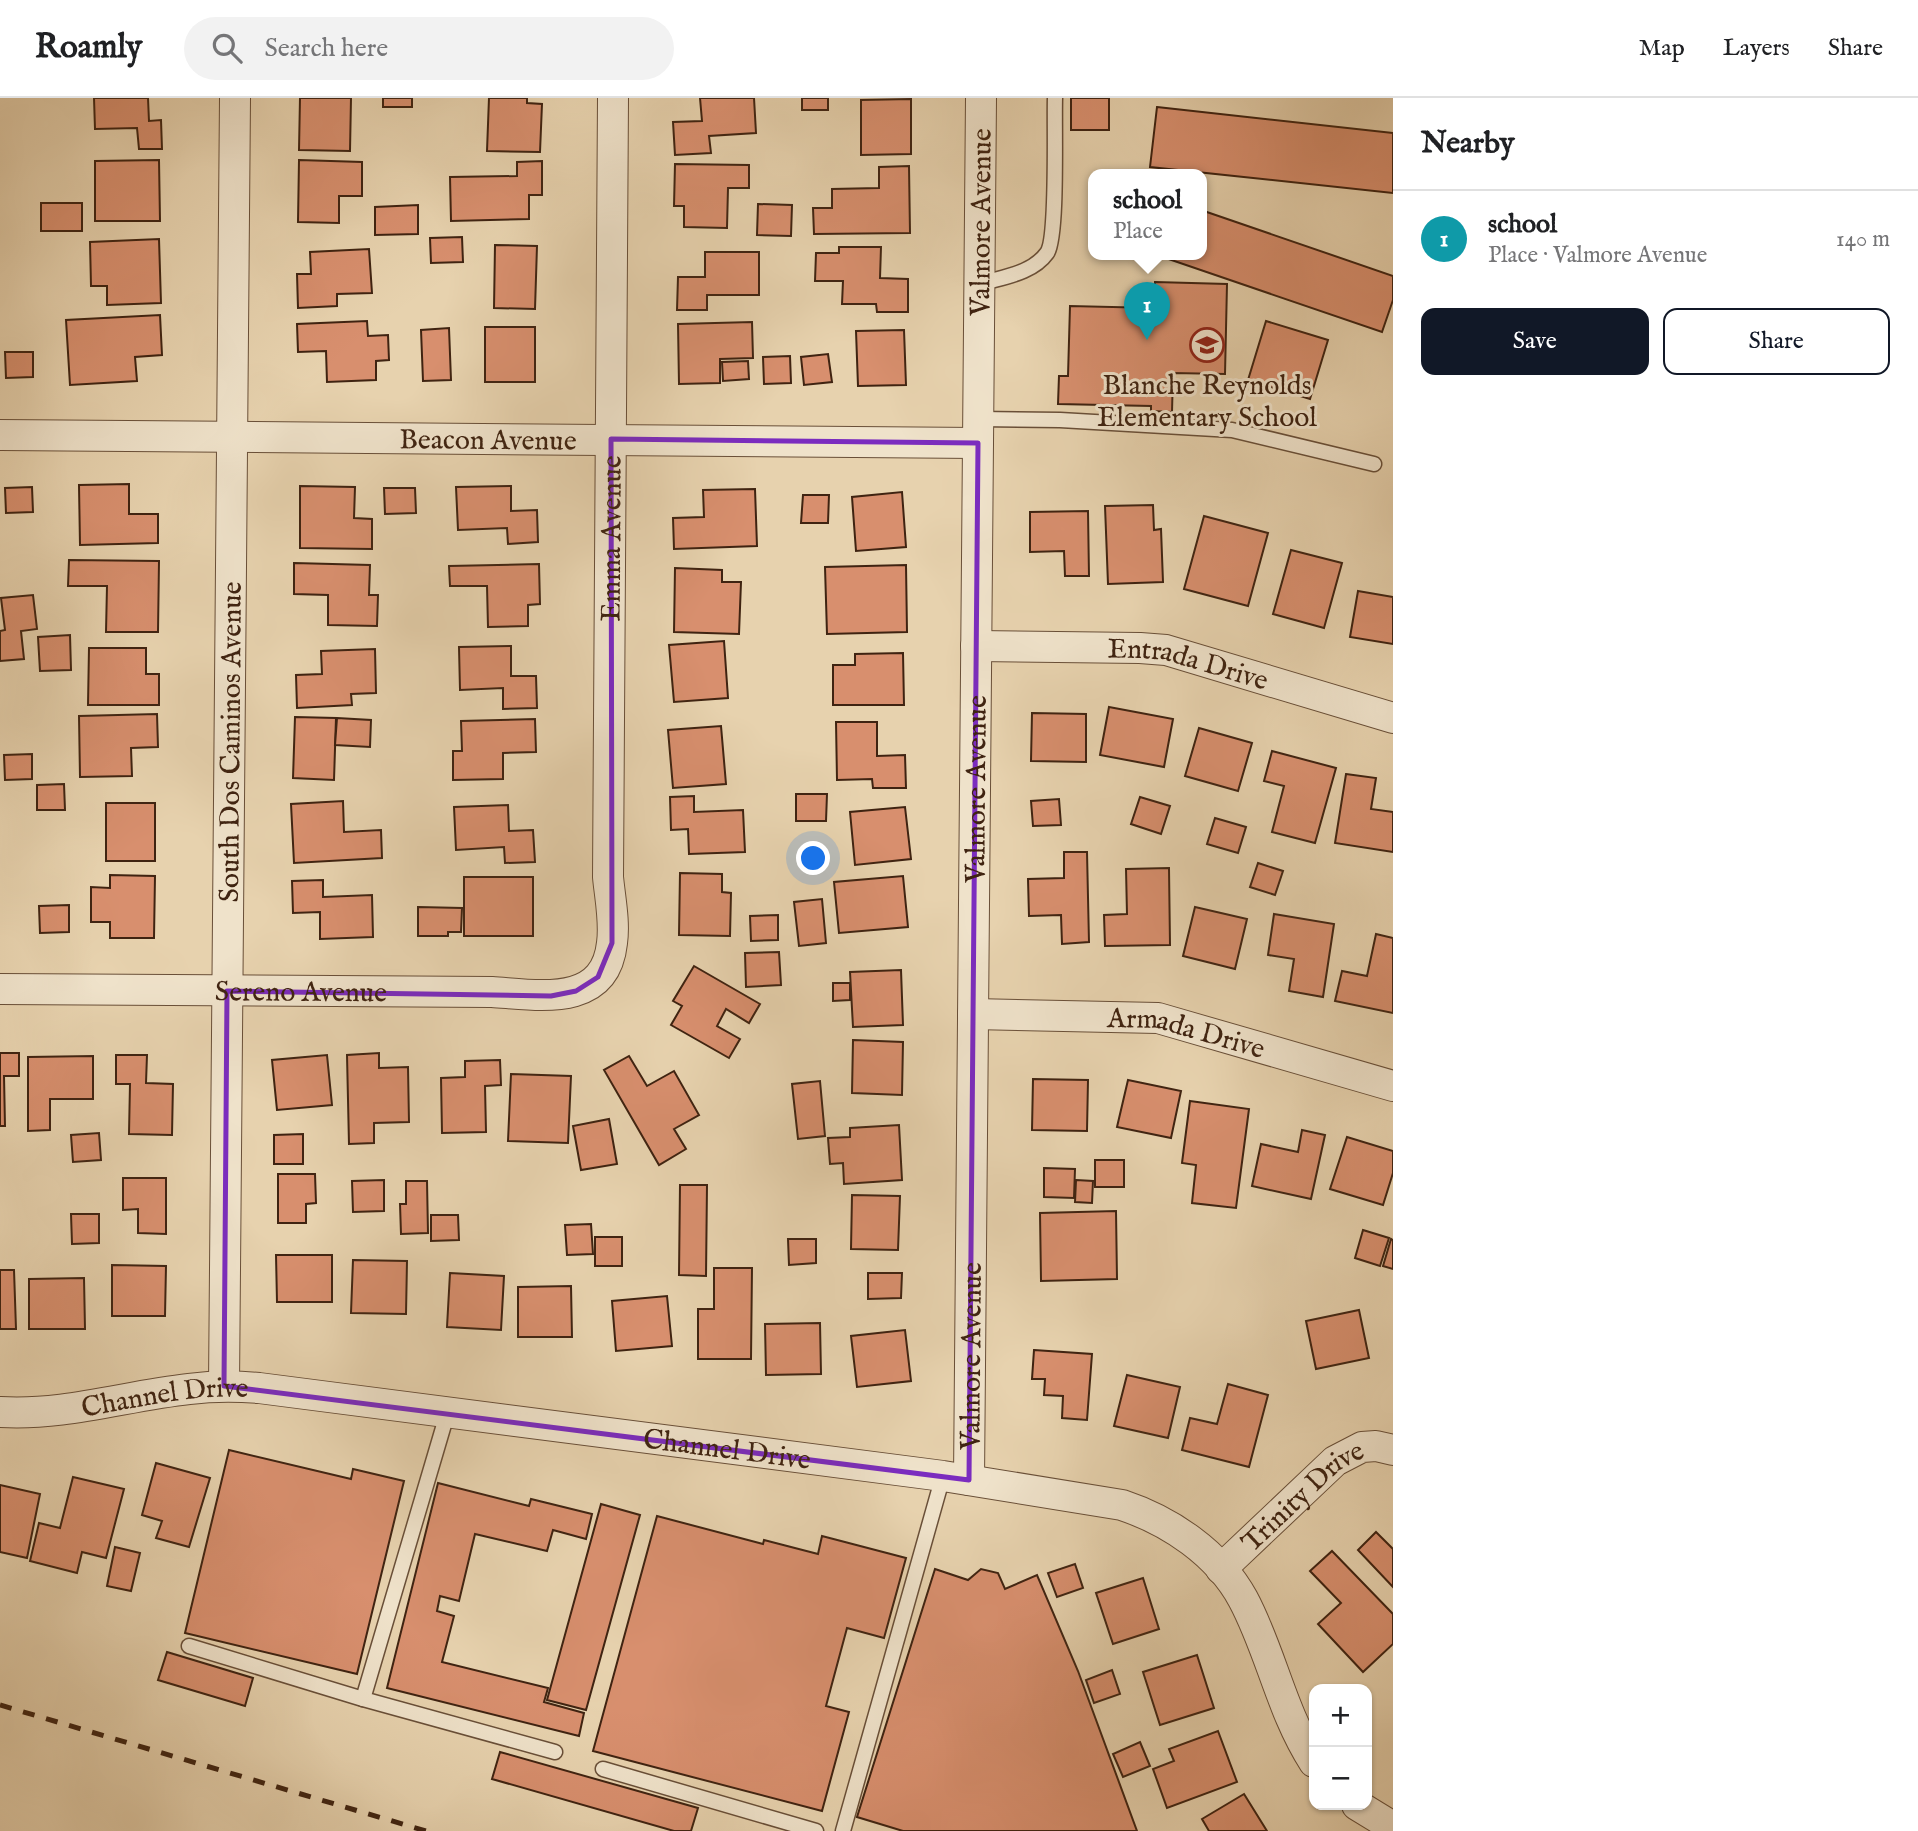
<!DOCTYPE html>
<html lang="en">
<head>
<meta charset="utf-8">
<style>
  :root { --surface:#fff; --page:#f2f2f2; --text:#202124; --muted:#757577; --line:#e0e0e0; --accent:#111827 }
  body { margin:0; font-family:"IM FELL English",serif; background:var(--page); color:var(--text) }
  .controls { position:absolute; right:21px; bottom:21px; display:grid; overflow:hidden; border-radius:14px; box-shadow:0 2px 5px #0004 }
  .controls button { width:63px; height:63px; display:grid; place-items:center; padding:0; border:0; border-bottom:2px solid var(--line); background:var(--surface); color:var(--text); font:35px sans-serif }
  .you { position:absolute; left:814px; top:761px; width:24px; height:24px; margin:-18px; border:5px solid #fff; border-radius:50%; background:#1a73e8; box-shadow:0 0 0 10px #1a73e833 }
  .badge { display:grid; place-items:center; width:46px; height:46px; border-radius:50%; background:var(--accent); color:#fff; font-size:23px; font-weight:700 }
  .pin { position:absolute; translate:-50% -58px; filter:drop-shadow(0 2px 4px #0008) }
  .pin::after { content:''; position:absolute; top:37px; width:24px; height:21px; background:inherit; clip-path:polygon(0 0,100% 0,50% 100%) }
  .popup { position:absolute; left:1088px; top:71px; width:119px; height:91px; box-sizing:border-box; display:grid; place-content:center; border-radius:14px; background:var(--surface); filter:drop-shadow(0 2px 5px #0005); font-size:23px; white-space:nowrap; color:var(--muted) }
  .popup b { font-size:26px; color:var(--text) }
  .popup::after { content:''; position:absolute; left:50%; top:100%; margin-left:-14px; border:14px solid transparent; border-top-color:var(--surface) }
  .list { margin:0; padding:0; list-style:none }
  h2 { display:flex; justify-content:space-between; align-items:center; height:91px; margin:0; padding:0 28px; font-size:30px }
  h2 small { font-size:23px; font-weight:400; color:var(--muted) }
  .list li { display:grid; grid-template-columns:46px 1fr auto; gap:21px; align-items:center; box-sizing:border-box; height:98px; padding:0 28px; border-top:2px solid var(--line) }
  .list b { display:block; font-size:26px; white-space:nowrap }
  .list p { margin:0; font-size:23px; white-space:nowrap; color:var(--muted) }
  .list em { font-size:23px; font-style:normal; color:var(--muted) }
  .actions { display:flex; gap:14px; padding:21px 28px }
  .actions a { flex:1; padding:16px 0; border:2px solid var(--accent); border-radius:14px; text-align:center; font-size:24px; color:var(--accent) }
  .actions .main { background:var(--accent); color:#fff }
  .icon { flex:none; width:38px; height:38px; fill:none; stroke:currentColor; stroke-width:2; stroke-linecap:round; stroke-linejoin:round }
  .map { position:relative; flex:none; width:1393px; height:1733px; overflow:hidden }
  header { display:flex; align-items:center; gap:42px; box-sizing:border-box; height:98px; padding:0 35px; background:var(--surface); border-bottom:2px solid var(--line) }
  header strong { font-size:33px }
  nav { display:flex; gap:38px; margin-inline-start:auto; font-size:24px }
  .search { width:490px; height:63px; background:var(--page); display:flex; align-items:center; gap:18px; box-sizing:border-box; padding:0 24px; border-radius:38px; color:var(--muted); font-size:26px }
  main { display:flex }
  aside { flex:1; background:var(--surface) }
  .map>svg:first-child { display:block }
  .building { fill:#d88f6e; stroke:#3f2311; stroke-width:2 }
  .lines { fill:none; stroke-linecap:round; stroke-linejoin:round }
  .service-casing { stroke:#694f38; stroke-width:17 }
  .minor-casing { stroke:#694f38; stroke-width:32 }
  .service { stroke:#efe2ca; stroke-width:14 }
  .minor { stroke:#efe2ca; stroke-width:30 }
  .rail { stroke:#3f2311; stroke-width:5; stroke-dasharray:12 12; stroke-linecap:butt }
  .marked { fill:none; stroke:#7b2cbf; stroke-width:5; stroke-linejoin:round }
  .labels { text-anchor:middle; stroke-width:6; stroke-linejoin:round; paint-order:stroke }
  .street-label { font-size:28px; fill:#3f2311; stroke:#efe2ca }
  .poi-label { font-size:28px; fill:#3f2311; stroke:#efe2ca }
</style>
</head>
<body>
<header>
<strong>Roamly</strong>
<div class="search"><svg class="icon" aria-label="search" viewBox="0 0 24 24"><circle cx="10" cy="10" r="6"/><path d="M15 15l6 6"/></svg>Search here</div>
<nav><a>Map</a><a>Layers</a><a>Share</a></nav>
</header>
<main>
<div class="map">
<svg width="1393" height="1733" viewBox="0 0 1393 1733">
  <rect width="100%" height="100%" fill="#e7d2ae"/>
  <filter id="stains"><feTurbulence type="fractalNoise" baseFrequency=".00286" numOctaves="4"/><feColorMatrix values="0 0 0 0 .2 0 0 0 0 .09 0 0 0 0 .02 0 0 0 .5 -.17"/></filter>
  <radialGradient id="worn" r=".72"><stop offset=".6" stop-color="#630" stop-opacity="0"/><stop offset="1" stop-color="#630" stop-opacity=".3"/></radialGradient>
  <g class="building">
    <polygon points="94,0 148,0 149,23 161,22 162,51 139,51 137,30 95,31"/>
    <polygon points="300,0 351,0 350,53 299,52"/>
    <rect x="383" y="0" width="29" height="9"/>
    <polygon points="489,0 527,0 527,5 542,6 540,54 487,53"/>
    <polygon points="700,0 754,0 756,35 709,38 711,55 675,57 673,24 702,23"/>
    <rect x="802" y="0" width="26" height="12"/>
    <rect x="1071" y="0" width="38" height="32"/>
    <polygon points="911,1 911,56 861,57 861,2"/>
    <polygon points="1157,9 1393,35 1393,95 1150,69"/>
    <polygon points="159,62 160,123 95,123 95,63"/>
    <polygon points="299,62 362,64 362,98 339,98 339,125 298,124"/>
    <polygon points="542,63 542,97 529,97 529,121 451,123 450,79 517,78 517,64"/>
    <polygon points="675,66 749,67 749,90 728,90 727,130 684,129 684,108 674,108"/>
    <polygon points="909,68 910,135 814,136 813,110 832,110 832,91 879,90 879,69"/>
    <rect x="41" y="105" width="41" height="28"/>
    <polygon points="758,106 792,107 791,138 757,137"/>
    <polygon points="418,107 418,136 375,137 375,109"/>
    <polygon points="1201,112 1393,178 1393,202 1382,234 1154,156 1201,156"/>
    <polygon points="462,139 463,164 431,165 430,140"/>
    <polygon points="159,141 161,205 107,207 107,188 91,188 90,144"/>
    <polygon points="495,147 537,148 535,211 494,210"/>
    <polygon points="839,149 881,149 880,180 908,181 908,214 877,214 876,206 842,206 843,183 815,183 816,155 839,155"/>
    <polygon points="369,151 372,195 337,196 337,208 298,210 297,176 311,176 310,154"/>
    <polygon points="705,154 759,154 759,197 707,197 707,212 677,212 678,179 705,179"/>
    <polygon points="1155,184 1227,186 1225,276 1173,275 1172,314 1151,313 1151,308 1058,306 1059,278 1068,278 1070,208 1154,210"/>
    <polygon points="160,217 162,257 135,259 137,283 70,287 66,222"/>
    <polygon points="367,223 368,238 388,237 389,262 376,263 376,282 327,284 326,253 298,254 297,226"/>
    <polygon points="1266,223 1328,242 1310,301 1248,282"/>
    <polygon points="752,224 753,260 720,261 720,285 679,286 678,226"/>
    <rect x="485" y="229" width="50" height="55"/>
    <polygon points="449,230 451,282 423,283 421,232"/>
    <polygon points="904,232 906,287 858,288 856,233"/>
    <polygon points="5,254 33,254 33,279 6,280"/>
    <polygon points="828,256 832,284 804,287 801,259"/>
    <polygon points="790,258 791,285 764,286 763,259"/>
    <polygon points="748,263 749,281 723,283 722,264"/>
    <polygon points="129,386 129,416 158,416 158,445 80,447 79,387"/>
    <polygon points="300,388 355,389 354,420 372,421 372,451 300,450"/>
    <polygon points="511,388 511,413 537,412 538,444 508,446 507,430 458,432 456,389"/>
    <polygon points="32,389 33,414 6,415 5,390"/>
    <polygon points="384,390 415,390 416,415 385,416"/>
    <polygon points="755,391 757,448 674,451 673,420 704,419 703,392"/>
    <polygon points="902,394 906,449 856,453 852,399"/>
    <polygon points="803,397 829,397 828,425 801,425"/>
    <polygon points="1153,407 1154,432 1161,431 1163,484 1108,486 1105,408"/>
    <polygon points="1088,413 1089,478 1065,478 1064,453 1030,454 1030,414"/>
    <polygon points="1204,418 1268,435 1248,508 1184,491"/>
    <polygon points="1291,452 1342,465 1324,530 1273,516"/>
    <polygon points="69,462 159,463 158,534 106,534 107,488 68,488"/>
    <polygon points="294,465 370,467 369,497 378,497 377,528 328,527 328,497 294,496"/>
    <polygon points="539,466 540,506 528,507 528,528 488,529 487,488 450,488 449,468"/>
    <polygon points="906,467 907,534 827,536 825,469"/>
    <polygon points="675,470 722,472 722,484 741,484 739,536 674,534"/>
    <polygon points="1358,493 1393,499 1393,546 1350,539"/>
    <polygon points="33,497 37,531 21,533 24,561 0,563 0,533 5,532 1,500"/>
    <polygon points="70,537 71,572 40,573 38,539"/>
    <polygon points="724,543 728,600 674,604 669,547"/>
    <polygon points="511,548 511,578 536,578 537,610 503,611 503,590 460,592 459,549"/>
    <polygon points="89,550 146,550 146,576 159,576 159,607 88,607"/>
    <polygon points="375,551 376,595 351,596 352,607 297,610 296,577 322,576 321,553"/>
    <polygon points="903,555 904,607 833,607 833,567 855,567 855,556"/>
    <polygon points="1109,609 1173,621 1164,669 1100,657"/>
    <polygon points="1032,615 1086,616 1086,664 1031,663"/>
    <polygon points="157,616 158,649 131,650 132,678 80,679 79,618"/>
    <polygon points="295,619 336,620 334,682 293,680"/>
    <polygon points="337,620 371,622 370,649 335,647"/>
    <polygon points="535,621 536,654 503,655 503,681 453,682 453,653 462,653 461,623"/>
    <polygon points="836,624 877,624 877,658 905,657 906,690 873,690 872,681 837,682"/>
    <polygon points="721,628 726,686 673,690 668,632"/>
    <polygon points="1199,630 1252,645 1238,693 1185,678"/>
    <polygon points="1272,653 1336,670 1315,745 1272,734 1284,688 1264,683"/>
    <polygon points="32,656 32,681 5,682 4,657"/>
    <polygon points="1346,676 1376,680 1371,711 1393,714 1393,754 1335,745"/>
    <polygon points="64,686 65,712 37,712 37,687"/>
    <polygon points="796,696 827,696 826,723 796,723"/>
    <polygon points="694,698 694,714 743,712 745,754 689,756 688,731 671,732 670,699"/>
    <polygon points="1140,699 1170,708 1161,736 1131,726"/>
    <polygon points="1059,701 1061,727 1033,728 1031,703"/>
    <polygon points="343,703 344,734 381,732 382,760 294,765 291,706"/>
    <rect x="106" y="705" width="49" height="58"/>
    <polygon points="508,707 509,733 533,732 535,764 505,765 504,749 456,752 454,709"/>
    <polygon points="905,709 911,761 855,767 850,714"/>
    <polygon points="1215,720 1246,729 1238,755 1207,746"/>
    <polygon points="1064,754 1087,754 1089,844 1062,846 1061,817 1029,818 1028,781 1064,780"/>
    <polygon points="1258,765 1283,773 1275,797 1250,789"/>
    <polygon points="1169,770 1170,847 1105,848 1104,817 1127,816 1126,771"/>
    <polygon points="680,775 722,776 722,794 731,795 730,838 679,837"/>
    <polygon points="110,777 155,778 154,840 110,840 110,824 91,824 91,789 110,790"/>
    <polygon points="903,778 908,829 839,835 834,784"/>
    <rect x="464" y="779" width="69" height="59"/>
    <polygon points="323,782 323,799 372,797 373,839 320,841 320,814 293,815 292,783"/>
    <polygon points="822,801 826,845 799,848 794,804"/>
    <polygon points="69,807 69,834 40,835 39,808"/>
    <polygon points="418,809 462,810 461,834 448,834 448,838 418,838"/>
    <polygon points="1195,809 1247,821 1235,871 1183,858"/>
    <polygon points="1274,816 1334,826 1323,899 1289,893 1294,861 1268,857"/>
    <polygon points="778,817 778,842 751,843 750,818"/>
    <polygon points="1376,836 1393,840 1393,915 1335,903 1342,873 1367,878"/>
    <polygon points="779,854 781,887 746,889 745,855"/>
    <polygon points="694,868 760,906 749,925 726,911 717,928 740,941 729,960 671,927 682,908 673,903"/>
    <polygon points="901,872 903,927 853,929 850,874"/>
    <polygon points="833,885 850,885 850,902 833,903"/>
    <polygon points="853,942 903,944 902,997 852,995"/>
    <polygon points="0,955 19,955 19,978 4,978 5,1028 0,1028"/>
    <polygon points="379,955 379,970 408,969 409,1024 374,1025 374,1045 349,1046 347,957"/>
    <polygon points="116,957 147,957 146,985 173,986 172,1037 129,1036 130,986 116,986"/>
    <polygon points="327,957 332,1007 277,1012 272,962"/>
    <polygon points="93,958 93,1001 50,1001 50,1032 28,1033 28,959"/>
    <polygon points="629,958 647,988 674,973 699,1017 674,1031 686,1051 659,1067 604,972"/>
    <polygon points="500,962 501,987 485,988 486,1034 442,1035 441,980 465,979 465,963"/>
    <polygon points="511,976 571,978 568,1045 508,1043"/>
    <polygon points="1033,981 1088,982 1087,1033 1032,1032"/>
    <polygon points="1128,982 1181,993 1171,1040 1117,1029"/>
    <polygon points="820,983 825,1038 798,1041 792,986"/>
    <polygon points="1190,1003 1249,1011 1236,1110 1192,1105 1196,1067 1182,1065"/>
    <polygon points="609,1021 617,1066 581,1072 573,1028"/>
    <polygon points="899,1027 902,1082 844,1086 843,1065 830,1066 828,1040 850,1039 850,1030"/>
    <polygon points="1302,1032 1325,1037 1311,1101 1252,1088 1261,1046 1298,1054"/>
    <polygon points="99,1035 101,1062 73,1064 71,1037"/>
    <polygon points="303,1036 303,1066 274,1066 274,1037"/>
    <polygon points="1347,1039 1393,1053 1393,1075 1383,1107 1330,1091"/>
    <rect x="1095" y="1062" width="29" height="27"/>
    <polygon points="1044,1070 1075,1071 1074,1100 1044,1099"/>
    <polygon points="278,1076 315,1076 316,1105 306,1106 306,1125 278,1125"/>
    <polygon points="123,1080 166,1080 166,1136 138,1135 138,1111 123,1112"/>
    <polygon points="384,1082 384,1113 353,1114 352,1083"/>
    <polygon points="1076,1082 1093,1083 1092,1105 1075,1104"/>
    <polygon points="406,1083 427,1083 428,1135 401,1136 400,1106 406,1106"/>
    <polygon points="680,1087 707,1087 706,1178 679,1177"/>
    <polygon points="852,1097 900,1098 898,1152 851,1151"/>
    <polygon points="1116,1113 1117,1181 1041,1183 1040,1115"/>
    <polygon points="71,1116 99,1116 99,1145 72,1146"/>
    <polygon points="431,1117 458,1117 459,1142 431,1143"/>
    <polygon points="591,1126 593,1156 567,1157 565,1127"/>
    <polygon points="1363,1132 1389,1140 1380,1168 1355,1160"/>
    <rect x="595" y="1139" width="27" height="29"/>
    <polygon points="788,1141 816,1141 816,1165 789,1167"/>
    <polygon points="1391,1141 1393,1142 1393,1171 1383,1168"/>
    <polygon points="276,1157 332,1157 332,1204 277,1204"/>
    <polygon points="353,1162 407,1163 406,1216 351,1215"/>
    <polygon points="112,1167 166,1168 165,1218 112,1218"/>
    <polygon points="714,1170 752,1170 751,1261 698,1261 698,1211 714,1211"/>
    <polygon points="0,1172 14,1172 16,1231 0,1231"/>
    <polygon points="450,1175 504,1178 501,1232 447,1229"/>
    <polygon points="868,1175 902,1175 901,1200 868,1201"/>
    <polygon points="84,1180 85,1231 29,1231 29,1181"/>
    <polygon points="571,1188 572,1239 518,1239 518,1189"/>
    <polygon points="667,1198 672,1248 616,1253 612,1203"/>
    <polygon points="1359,1212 1369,1260 1316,1271 1306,1223"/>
    <polygon points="820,1225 821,1276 766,1277 765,1226"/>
    <polygon points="905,1232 911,1283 857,1289 851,1238"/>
    <polygon points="1034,1252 1092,1256 1087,1322 1062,1320 1063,1298 1044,1297 1045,1281 1032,1281"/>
    <polygon points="1127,1277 1180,1289 1168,1340 1114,1328"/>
    <polygon points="1228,1286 1268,1297 1249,1369 1182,1352 1190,1320 1217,1326"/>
    <polygon points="229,1352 351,1381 353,1371 404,1383 357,1576 185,1535"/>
    <polygon points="156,1365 210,1380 189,1449 156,1440 162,1423 142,1417"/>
    <polygon points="73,1379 124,1391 106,1460 82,1454 77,1475 30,1463 39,1425 60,1430"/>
    <polygon points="438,1385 529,1408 531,1401 592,1416 586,1441 553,1432 547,1453 475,1436 459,1503 440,1498 437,1513 454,1518 442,1564 548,1590 544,1604 584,1615 579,1638 387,1590"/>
    <polygon points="0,1387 40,1396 27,1460 0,1454"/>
    <polygon points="601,1406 640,1417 586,1612 547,1602"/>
    <polygon points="657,1418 763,1446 764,1442 818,1456 822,1438 906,1460 884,1540 847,1530 826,1608 849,1614 822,1713 593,1653"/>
    <polygon points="1376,1434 1393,1451 1393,1489 1358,1452"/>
    <polygon points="115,1449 140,1455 131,1493 107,1488"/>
    <polygon points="1332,1453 1393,1516 1393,1546 1363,1574 1318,1526 1341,1505 1310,1473"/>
    <polygon points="1075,1466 1083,1490 1057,1499 1048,1475"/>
    <polygon points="935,1471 968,1482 981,1471 998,1475 1005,1491 1037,1477 1078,1573 1137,1733 903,1733 857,1719"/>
    <polygon points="1143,1480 1159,1531 1113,1546 1096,1495"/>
    <polygon points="167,1554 253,1580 245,1608 158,1582"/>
    <polygon points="1197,1557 1214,1610 1160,1627 1143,1574"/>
    <polygon points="1112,1572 1120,1596 1094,1605 1086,1582"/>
    <polygon points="1218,1633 1237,1684 1167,1710 1153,1671 1174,1663 1169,1651"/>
    <polygon points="1140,1644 1150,1668 1123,1679 1113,1656"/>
    <polygon points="500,1654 698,1710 691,1733 674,1733 492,1681"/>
    <polygon points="1244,1696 1267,1733 1209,1733 1202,1721"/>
  </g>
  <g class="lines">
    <g class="service-casing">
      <g id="service">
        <path d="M 980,186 C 1002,179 1032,176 1047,155 C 1058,140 1054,26 1055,0"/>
        <polyline points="979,321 1060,322 1232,332 1374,366"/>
        <polyline points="448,1313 363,1601 555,1654"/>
        <polyline points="189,1548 363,1601"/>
        <polyline points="603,1671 816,1733"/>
        <polyline points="843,1733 943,1378"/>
      </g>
    </g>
    <g class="minor-casing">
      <g id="minor">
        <path id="s1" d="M 0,337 L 978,345"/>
        <path id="s2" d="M 976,548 L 1140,550 L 1166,552 L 1393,620"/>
        <path id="s3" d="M 0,891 L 492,894 C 539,897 605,910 612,845 C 615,824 610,800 608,779 L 613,0"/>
        <path id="s4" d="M 973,916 L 1158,920 L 1393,988"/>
        <path id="s5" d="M 224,1288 L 235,0"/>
        <path id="s6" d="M 0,1314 C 64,1318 125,1298 189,1291 C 213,1288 236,1288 259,1290 L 943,1378 L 1122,1407 C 1170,1423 1218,1455 1243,1501 C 1271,1553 1281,1613 1314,1664"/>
        <path id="s7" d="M 969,1382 L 981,0"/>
        <path id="s8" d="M 1221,1471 L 1335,1363 L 1362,1349 L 1376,1348 L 1393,1352"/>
        <polyline points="1357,1707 1393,1729"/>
      </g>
    </g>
    <use href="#service" class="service"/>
    <use href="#minor" class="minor"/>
    <polyline class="rail" points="0,1607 426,1733"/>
  </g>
  <path class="marked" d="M 611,341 L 978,345 L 969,1382 L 224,1288 L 227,893 L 551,898 L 576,893 L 598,879 L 612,845 Z"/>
  <defs>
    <g id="school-ring" transform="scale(1.75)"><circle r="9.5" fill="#efe2ca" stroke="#8f2418" stroke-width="1.5"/><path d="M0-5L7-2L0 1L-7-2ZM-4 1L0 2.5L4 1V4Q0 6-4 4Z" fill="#8f2418"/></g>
  </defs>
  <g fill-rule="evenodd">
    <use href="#school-ring" x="1207" y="247"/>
  </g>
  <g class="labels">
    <g class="street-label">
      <text dy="10" stroke="none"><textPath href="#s7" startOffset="1258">Valmore Avenue</textPath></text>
      <text dy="10" stroke="none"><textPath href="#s1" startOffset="488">Beacon Avenue</textPath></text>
      <text dy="10" stroke="none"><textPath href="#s3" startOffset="1045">Emma Avenue</textPath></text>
      <text dy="10" stroke="none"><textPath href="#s2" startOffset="214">Entrada Drive</textPath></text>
      <text dy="10" stroke="none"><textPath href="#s5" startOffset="644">South Dos Caminos Avenue</textPath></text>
      <text dy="10" stroke="none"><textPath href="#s7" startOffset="691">Valmore Avenue</textPath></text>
      <text dy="10" stroke="none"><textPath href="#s3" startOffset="301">Sereno Avenue</textPath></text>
      <text dy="10" stroke="none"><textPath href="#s4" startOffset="215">Armada Drive</textPath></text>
      <text dy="10" stroke="none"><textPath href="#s7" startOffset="124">Valmore Avenue</textPath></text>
      <text dy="10" stroke="none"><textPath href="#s6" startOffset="166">Channel Drive</textPath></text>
      <text dy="10" stroke="none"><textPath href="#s6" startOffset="733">Channel Drive</textPath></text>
      <text dy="10" stroke="none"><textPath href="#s8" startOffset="110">Trinity Drive</textPath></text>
    </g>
    <g class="poi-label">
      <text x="1207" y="296">Blanche Reynolds<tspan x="1207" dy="32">Elementary School</tspan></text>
    </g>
  </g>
  <rect width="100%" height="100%" filter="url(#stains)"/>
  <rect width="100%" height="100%" fill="url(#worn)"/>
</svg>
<div class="controls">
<button>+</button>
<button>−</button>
</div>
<div class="you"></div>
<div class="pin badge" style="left:1147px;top:242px;background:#0f9aa8">1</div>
<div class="popup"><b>school</b>Place</div>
</div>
<aside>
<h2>Nearby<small></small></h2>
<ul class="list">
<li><span class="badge" style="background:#0f9aa8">1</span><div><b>school</b><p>Place · Valmore Avenue</p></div><em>140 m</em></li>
</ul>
<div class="actions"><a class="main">Save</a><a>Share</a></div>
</aside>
</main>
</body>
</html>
